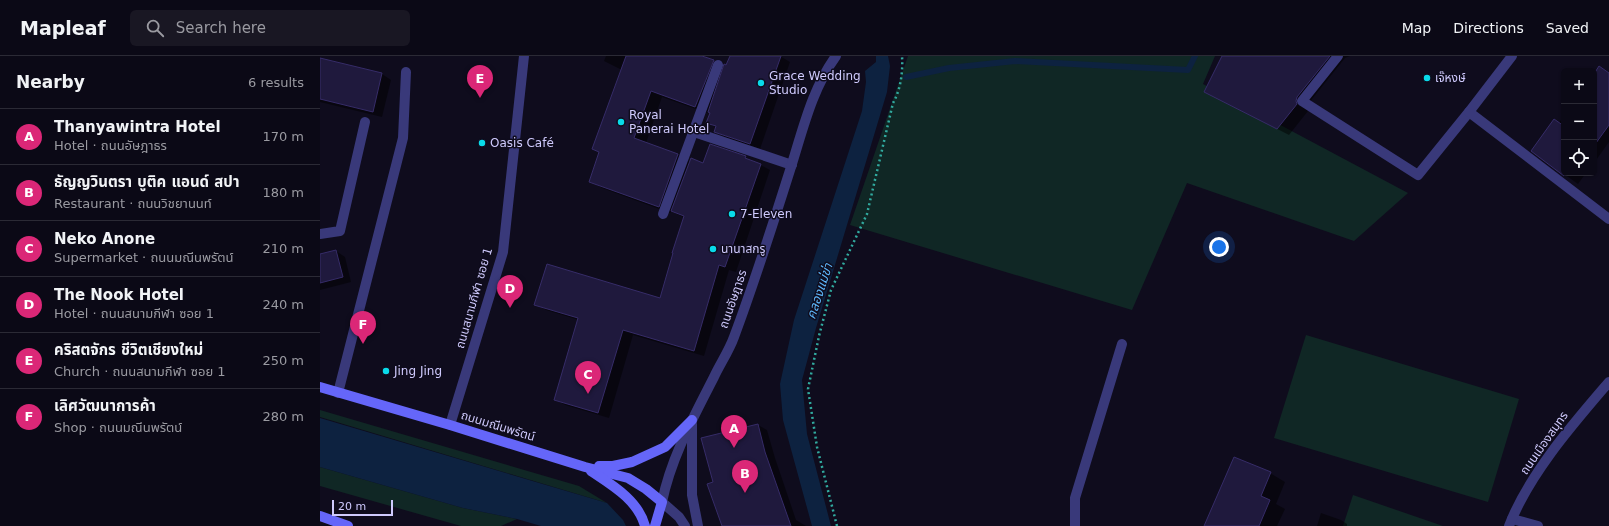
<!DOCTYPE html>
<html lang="en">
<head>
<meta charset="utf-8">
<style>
  :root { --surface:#0b0916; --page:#191723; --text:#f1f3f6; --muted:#9a9aa1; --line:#2b2a35; --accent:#db2777 }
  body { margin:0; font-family:"DejaVu Sans","Noto Sans Thai",sans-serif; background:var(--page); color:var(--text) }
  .controls { position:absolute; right:12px; top:12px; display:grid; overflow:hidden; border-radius:6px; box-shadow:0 1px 3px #0004 }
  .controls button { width:36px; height:36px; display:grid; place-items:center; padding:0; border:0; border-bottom:1px solid var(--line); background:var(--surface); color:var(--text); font:20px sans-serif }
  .scale { position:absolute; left:12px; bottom:10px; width:61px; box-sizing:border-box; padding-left:4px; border:2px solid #cfcafd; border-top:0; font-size:11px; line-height:14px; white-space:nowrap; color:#cfcafd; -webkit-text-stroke:3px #0f0c1d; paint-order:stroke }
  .you { position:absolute; left:899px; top:191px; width:14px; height:14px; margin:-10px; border:3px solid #fff; border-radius:50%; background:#1a73e8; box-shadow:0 0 0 6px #1a73e833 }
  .badge { display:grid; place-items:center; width:26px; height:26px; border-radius:50%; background:var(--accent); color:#fff; font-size:13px; font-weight:700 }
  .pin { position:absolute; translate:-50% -33px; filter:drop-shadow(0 1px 2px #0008) }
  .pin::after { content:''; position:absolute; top:21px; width:14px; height:12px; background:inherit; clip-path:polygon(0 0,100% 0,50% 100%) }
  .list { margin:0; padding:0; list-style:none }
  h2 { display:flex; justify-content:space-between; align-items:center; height:52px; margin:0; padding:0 16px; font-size:17px }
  h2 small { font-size:13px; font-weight:400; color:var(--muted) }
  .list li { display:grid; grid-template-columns:26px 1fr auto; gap:12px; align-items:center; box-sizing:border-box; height:56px; padding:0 16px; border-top:1px solid var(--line) }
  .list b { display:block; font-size:15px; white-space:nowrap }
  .list p { margin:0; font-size:13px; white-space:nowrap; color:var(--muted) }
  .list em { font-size:13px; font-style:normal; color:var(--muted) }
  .icon { flex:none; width:22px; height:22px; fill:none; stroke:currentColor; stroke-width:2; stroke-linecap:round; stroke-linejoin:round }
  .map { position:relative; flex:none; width:1289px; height:470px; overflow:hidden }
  header { display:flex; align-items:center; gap:24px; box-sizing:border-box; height:56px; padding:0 20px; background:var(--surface); border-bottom:1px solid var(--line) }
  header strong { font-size:19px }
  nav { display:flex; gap:22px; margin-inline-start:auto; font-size:14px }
  .search { width:280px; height:36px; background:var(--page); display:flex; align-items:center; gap:10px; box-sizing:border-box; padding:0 14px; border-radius:6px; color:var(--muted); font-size:15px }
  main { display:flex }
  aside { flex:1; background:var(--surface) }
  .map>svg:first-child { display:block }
  .green { fill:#102725 }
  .water { fill:#0d2240 }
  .shadow { fill:#0007 }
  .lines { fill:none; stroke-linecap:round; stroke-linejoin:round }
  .stream { stroke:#0d2240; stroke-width:6 }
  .building { fill:#1f193d; stroke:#362c68 }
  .path { stroke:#31aa9f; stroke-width:2.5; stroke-dasharray:2 3; stroke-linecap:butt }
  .service { stroke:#39397a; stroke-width:10 }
  .minor { stroke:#39397a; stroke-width:10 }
  .tertiary { stroke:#39397a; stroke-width:10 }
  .secondary { stroke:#6566f9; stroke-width:10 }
  .poi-dot { fill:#09dbea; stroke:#0f0c1d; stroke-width:1.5 }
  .labels { text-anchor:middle; stroke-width:3; stroke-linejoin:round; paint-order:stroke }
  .poi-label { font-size:12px; fill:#cfcafd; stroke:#0f0c1d; text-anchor:start }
  .street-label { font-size:12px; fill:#cfcafd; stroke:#0f0c1d }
  .water-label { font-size:13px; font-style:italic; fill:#5db5f9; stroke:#0f0c1d }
</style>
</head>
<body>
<header>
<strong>Mapleaf</strong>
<div class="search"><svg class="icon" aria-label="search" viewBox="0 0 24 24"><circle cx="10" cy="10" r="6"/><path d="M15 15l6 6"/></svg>Search here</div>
<nav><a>Map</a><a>Directions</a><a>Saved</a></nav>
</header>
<main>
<aside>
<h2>Nearby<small>6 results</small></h2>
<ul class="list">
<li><span class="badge">A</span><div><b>Thanyawintra Hotel</b><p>Hotel · ถนนอัษฎาธร</p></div><em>170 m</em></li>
<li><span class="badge">B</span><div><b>ธัญญวินตรา บูติค แอนด์ สปา</b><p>Restaurant · ถนนวิชยานนท์</p></div><em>180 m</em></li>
<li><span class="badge">C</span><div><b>Neko Anone</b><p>Supermarket · ถนนมณีนพรัตน์</p></div><em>210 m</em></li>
<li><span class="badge">D</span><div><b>The Nook Hotel</b><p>Hotel · ถนนสนามกีฬา ซอย 1</p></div><em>240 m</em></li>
<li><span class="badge">E</span><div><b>คริสตจักร ชีวิตเชียงใหม่</b><p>Church · ถนนสนามกีฬา ซอย 1</p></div><em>250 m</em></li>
<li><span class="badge">F</span><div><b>เลิศวัฒนาการค้า</b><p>Shop · ถนนมณีนพรัตน์</p></div><em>280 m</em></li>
</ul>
</aside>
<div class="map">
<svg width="1289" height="470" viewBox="0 0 1289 470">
  <rect width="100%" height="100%" fill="#0f0c1d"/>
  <g class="green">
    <polygon points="588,0 895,0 883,28 1088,137 1034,185 867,127 812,254 530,169"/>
    <polygon points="986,279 1199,343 1168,446 954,382"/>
    <polygon points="0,354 259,430 287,447 0,361"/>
    <polygon points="0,411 143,452 197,463 181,470 141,470 0,430"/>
    <polygon points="1033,439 1123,470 1023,470"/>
  </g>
  <g class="water">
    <polygon points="556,0 568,0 570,10 567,36 496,272 482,324 487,378 511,470 492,470 463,364 460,328 474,264 542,55 546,26 545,15 556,6"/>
    <polygon points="0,362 287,447 303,464 306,470 221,470 197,463 143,452 0,411"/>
  </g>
  <g class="shadow">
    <polygon points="286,0 379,0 393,5 404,12 407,10 411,0 460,0 470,6 440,93 404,81 395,75 397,72 387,66 391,56 388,55 387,57 342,41 326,87 358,99 370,106 384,108 425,101 450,114 416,216 409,214 384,300 313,279 289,362 245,349 235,343 259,264 226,254 216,248 340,243 365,162 351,155 350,157 282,132 270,125 280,97 302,14 284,5"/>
    <polygon points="903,0 1030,0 1025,2 988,48 987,52 988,55 969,79 897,42"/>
    <polygon points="0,4 62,18 71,24 62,61 0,46"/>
    <polygon points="1280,11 1289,17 1289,86 1274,107 1274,19"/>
    <polygon points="1244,61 1244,117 1266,117 1258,128 1212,95"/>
    <polygon points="16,195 25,201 31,226 0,234 0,199"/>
    <polygon points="438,369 447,374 455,402 476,464 486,470 403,470 394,426"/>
    <polygon points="950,417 965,426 956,448 965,453 957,470 885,470"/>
    <polygon points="1001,457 1021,464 1027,468 1027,470 997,470"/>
  </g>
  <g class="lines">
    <polyline class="stream" points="586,21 629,12 695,5 868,14 875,0"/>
  </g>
  <g class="building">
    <polygon points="306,0 382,0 394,4 375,51 331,35 314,82 358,98 339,151 269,126 279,96 272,93"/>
    <polygon points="410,0 461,0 430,88 394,76 396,70 386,67 390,57 388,56 404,8 406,9"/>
    <polygon points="902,0 1010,0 977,41 976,45 977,48 957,73 884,36"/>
    <polygon points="0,2 62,17 53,56 0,43"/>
    <polygon points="1279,10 1289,17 1289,69 1276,87 1274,86 1274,18"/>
    <polygon points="1234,63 1244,70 1244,120 1211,95"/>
    <polygon points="390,88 426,100 425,102 441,108 405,211 399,209 374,295 303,274 278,357 234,344 258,262 214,249 227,208 340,242 353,197 352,197 364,160 351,155 371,102 383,107"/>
    <polygon points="16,194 23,221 0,227 0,198"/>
    <polygon points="438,368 445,396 471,470 402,470 387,428 393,426 381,382"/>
    <polygon points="914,401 951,416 941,440 950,444 939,470 884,470"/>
  </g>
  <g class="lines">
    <path class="path" d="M 517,470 L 497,391 L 488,333 L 499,280 L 511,234 L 547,158 L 573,47 C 581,33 583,15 582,0"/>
    <g class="service">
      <polyline points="1018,0 982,45 1098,119 1149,56"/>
      <polyline points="374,76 472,109"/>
      <polyline points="343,158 398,9"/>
      <polyline points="0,178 20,175 45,66"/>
      <polyline points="755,470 755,442 802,288"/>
    </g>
    <g class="minor">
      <polyline points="1192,0 1149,56 1289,163"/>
      <polyline points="18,337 83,82 86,16"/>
      <polyline points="130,369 183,196 204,0"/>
      <polyline points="1192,463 1218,470"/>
    </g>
    <g class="tertiary">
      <polyline points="372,368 372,439 378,470"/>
      <path d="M 365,470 L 359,461 L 342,446 C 351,402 373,362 394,321 C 400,308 409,295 414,281 C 435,225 453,168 471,111 C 483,73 492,33 516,0"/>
      <path d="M 1189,470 C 1209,418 1253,368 1289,326"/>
    </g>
    <g class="secondary">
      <polyline points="0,331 130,369 265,411 308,422 326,433 342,446 335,470"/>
      <polyline points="279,410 293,410 312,406 345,391 372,364"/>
      <path d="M 271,415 C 292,429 318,444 325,470"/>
      <polyline points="0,460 28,470"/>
    </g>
  </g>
  <g class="poi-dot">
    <circle cx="1107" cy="22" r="4"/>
    <circle cx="441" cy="27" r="4"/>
    <circle cx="301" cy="66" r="4"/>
    <circle cx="162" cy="87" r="4"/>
    <circle cx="412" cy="158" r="4"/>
    <circle cx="393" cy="193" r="4"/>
    <circle cx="66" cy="315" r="4"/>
  </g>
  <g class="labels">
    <g class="poi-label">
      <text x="449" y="24">Grace Wedding<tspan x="449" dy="14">Studio</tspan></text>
      <text x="1115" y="26">เจ๊หงษ์</text>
      <text x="309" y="63">Royal<tspan x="309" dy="14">Panerai Hotel</tspan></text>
      <text x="170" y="91">Oasis Café</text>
      <text x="420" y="162">7-Eleven</text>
      <text x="401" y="197">นานาสกรู</text>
      <text x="74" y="319">Jing Jing</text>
    </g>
    <g class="street-label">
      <text transform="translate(154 242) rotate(-74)" y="4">ถนนสนามกีฬา ซอย 1</text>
      <text transform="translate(413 243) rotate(-71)" y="4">ถนนอัษฎาธร</text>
      <text transform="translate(178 370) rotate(17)" y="4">ถนนมณีนพรัตน์</text>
      <text transform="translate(1224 387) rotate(-55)" y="4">ถนนเมืองสมุทร</text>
    </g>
    <g class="water-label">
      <text transform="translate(499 235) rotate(-72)" y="5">คลองแม่ข่า</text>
    </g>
  </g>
</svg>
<div class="controls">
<button>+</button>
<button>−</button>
<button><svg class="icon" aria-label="locate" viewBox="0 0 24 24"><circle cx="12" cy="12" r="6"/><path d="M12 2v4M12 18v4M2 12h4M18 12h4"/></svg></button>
</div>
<div class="scale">20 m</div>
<div class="you"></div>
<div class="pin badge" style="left:414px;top:392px">A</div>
<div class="pin badge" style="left:425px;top:437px">B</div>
<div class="pin badge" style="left:268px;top:338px">C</div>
<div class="pin badge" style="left:190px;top:252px">D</div>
<div class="pin badge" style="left:160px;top:42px">E</div>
<div class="pin badge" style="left:43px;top:288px">F</div>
</div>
</main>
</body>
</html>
